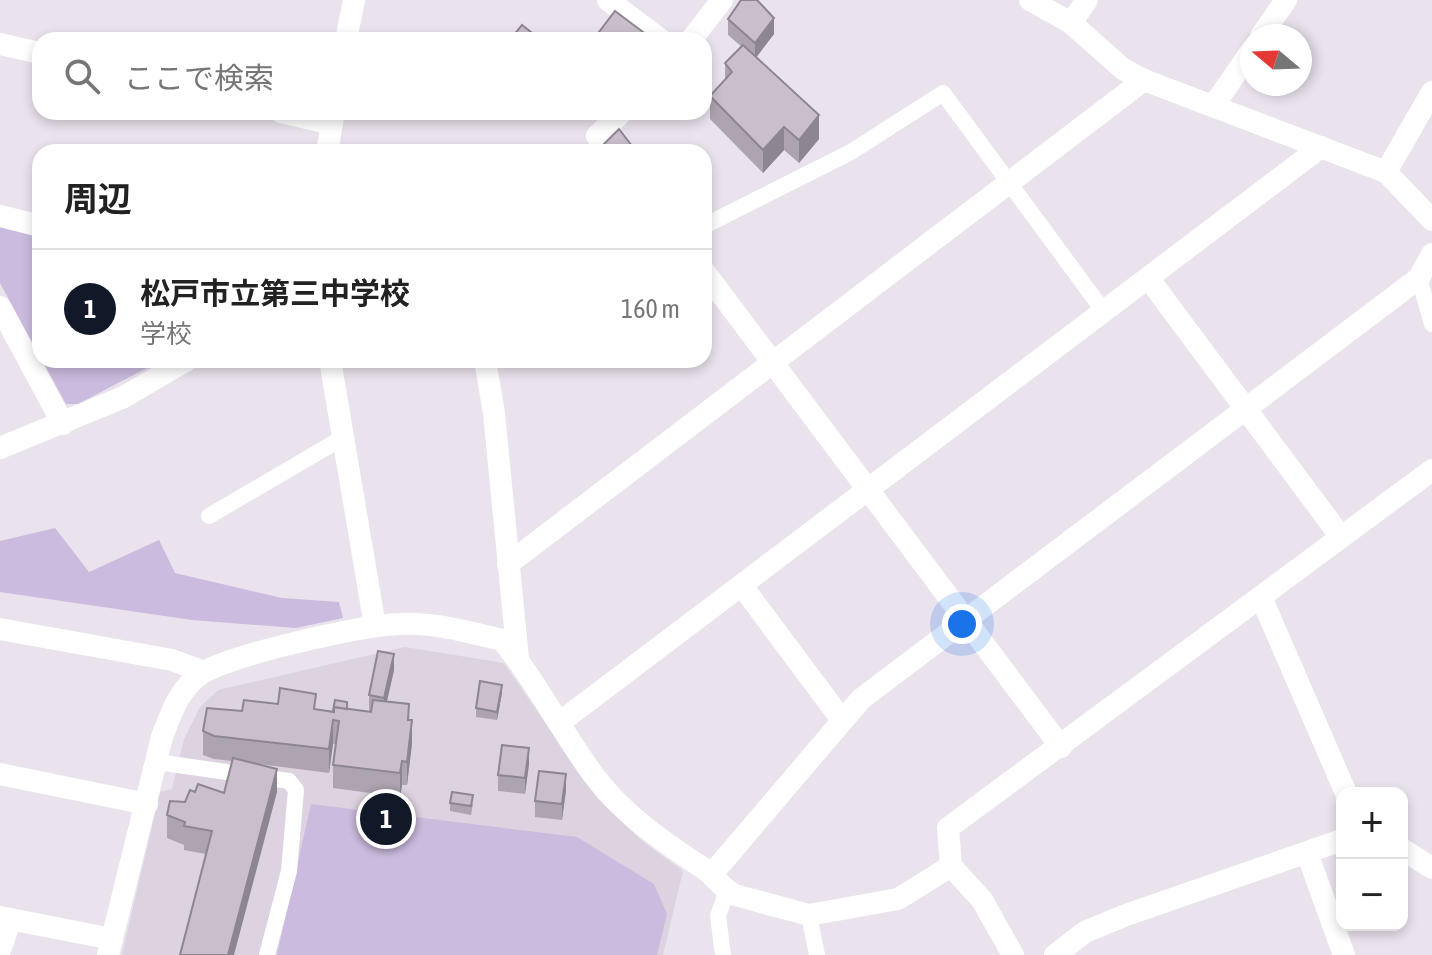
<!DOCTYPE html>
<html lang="ja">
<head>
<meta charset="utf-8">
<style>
  :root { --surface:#fff; --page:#f6f6f6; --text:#222; --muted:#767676; --line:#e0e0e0; --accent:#111827 }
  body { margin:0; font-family:"Asap Condensed","Noto Sans JP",sans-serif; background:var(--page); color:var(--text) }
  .controls { position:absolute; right:24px; bottom:24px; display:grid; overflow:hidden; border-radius:16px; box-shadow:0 4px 12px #0003 }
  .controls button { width:72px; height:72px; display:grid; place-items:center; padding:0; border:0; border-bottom:2px solid var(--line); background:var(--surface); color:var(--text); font:40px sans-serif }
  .compass { position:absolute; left:1240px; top:24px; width:72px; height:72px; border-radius:50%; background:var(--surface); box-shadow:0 4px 12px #0003; rotate:289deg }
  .you { position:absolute; left:962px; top:624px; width:28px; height:28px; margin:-20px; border:6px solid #fff; border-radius:50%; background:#1a73e8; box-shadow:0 0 0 12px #1a73e833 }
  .badge { display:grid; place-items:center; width:52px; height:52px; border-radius:50%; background:var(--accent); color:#fff; font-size:26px; font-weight:700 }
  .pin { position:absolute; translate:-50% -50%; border:4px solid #fff; box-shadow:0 2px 8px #0006 }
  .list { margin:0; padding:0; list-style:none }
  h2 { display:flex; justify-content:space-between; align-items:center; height:104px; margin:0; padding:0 32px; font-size:34px }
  h2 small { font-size:26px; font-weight:400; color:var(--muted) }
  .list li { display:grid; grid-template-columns:52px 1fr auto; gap:24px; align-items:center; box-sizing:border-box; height:120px; padding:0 32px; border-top:2px solid var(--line) }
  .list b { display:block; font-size:30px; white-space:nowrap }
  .list p { margin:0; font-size:26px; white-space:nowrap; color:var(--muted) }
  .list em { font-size:26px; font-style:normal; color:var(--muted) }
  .icon { flex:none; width:44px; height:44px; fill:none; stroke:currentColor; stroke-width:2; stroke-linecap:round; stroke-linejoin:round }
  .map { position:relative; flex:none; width:1432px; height:955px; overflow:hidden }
  .search { position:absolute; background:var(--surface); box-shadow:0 4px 12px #0003; left:32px; top:32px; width:680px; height:88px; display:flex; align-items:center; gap:20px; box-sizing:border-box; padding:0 28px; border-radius:24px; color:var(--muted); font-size:30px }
  .panel { position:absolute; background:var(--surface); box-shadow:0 4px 12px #0003; left:32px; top:144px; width:680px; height:224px; border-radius:24px }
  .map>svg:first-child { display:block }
  .built { fill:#ddd3e0 }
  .green { fill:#cbbbde }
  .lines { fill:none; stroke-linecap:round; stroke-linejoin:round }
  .service { stroke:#fff; stroke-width:16 }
  .minor { stroke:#fff; stroke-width:22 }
  .wall { fill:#aea3b0 }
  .shaded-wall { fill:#8d8590 }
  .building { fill:#cabecd; stroke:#8d8590; stroke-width:2 }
</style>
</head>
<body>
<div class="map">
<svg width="1432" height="955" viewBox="0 0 1432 955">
  <rect width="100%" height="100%" fill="#eae2ed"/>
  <polygon class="built" points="405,647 504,663 597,798 642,841 683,871 663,955 122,955 160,792 172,789 184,739 200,707 218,690"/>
  <g class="green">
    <polygon points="0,226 40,236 40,357 0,283"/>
    <polygon points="42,360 162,360 78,404 66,404"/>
    <polygon points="55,528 89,572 159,540 175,573 282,598 339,602 343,618 296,628 192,620 0,592 0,541"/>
    <polygon points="311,804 577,837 654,884 667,914 657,955 277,955"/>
  </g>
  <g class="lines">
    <g class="service">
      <polyline points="704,226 851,152 943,93 1105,313"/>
      <polyline points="1419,278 1432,324"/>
      <polyline points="209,516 344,437"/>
      <polyline points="157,762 289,781 296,790 289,871 267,955"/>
      <polyline points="809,915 817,955"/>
      <polyline points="723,955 718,916 727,891"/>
    </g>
    <g class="minor">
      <polyline points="608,0 661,40"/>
      <polyline points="1030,0 1071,23 1123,69 1144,80 1386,172 1432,220"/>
      <polyline points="1071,23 1087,0"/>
      <polyline points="1261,36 1286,0"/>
      <polyline points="346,40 354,0"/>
      <polyline points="691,40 722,0"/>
      <polyline points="0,44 40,53"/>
      <polyline points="1214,105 1252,50"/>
      <polyline points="281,112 332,124"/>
      <polyline points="597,136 622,112"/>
      <polyline points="327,152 334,112"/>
      <polyline points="1386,172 1432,92"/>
      <polyline points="0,216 40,226"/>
      <polyline points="704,271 1061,747"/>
      <polyline points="1149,279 1341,537"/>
      <polyline points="0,307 63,424"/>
      <polyline points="330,360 375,626"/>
      <polyline points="485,360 494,413 518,659"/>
      <polyline points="0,448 124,397 187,360"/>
      <polyline points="508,564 1144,80"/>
      <polyline points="742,586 842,720"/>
      <polyline points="1261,597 1346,793"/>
      <polyline points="0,629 172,660 204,672"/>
      <polyline points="559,723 1321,147"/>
      <polyline points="0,774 147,804"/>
      <polyline points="1402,849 1432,868"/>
      <polyline points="1307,853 1344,955"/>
      <polyline points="712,874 861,699 1419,278 1432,254"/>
      <polyline points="0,917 112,939"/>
      <polyline points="0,950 11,919"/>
      <path d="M 108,955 L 162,737 C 171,713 180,686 204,672 C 236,654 362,625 400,624 C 433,622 469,632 502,640 C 537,682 562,733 595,777 C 624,815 663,842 703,868 C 715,876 722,889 735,895 L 809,915 L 898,899 L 951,866"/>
      <polyline points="1013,955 982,900 951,866 948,828 1432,470"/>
      <polyline points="1055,955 1085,932 1126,915 1342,840"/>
    </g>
  </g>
  <g class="wall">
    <polygon points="728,19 774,34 756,57 819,139 799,163 784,150 763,173 710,119 710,96 725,80 725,63 742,47 728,35"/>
    <polygon points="394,670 387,701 409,720 412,744 407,785 402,785 400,797 333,788 333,765 336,744 333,744 329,773 259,764 277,792 206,854 184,850 184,845 167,838 167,815 185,802 195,792 224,793 232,761 214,759 203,755 203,731 242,711 316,709 333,711 347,709 369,711 369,695"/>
    <polygon points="502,693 497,720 476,717 476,708"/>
    <polygon points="529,764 525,794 498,791 498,775"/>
    <polygon points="566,790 562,820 535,817 535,801"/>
    <polygon points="450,803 473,804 471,815 450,811"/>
  </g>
  <g class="shaded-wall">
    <polygon points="774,18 774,34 755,59 755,43"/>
    <polygon points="819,115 819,139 799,163 799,140"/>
    <polygon points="784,127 784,150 763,173 763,150"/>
    <polygon points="394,654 394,670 384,714 384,698"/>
    <polygon points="502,685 502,693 497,720 497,712"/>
    <polygon points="333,720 333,744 329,773 329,749"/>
    <polygon points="412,720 412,744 407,785 407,762"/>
    <polygon points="529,748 529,764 525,794 525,778"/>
    <polygon points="402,761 402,785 400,797 400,773"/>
    <polygon points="277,769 277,792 234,955 228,955"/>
    <polygon points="566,774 566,790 562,820 562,804"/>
  </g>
  <g class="building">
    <polygon points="741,0 757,0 774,18 755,43 728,19"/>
    <polygon points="615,11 651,38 649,40 593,40"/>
    <polygon points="522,25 541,40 510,40"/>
    <polygon points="743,45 819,115 799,140 784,127 763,150 710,96 732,72 725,63"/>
    <polygon points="619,129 635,150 632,152 608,152 602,146"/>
    <polygon points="378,651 394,654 384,698 369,695"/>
    <polygon points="480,681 502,685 497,712 476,708"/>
    <polygon points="280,688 316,694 314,709 334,712 334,707 371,712 373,700 409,704 408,720 412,720 407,762 402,761 400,773 333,765 339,721 333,720 329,749 214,736 203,731 207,708 242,711 244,700 278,704"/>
    <polygon points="335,700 347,702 347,709 334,707 333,711"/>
    <polygon points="502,745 529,748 525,778 498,775"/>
    <polygon points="233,758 277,769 228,955 180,955 212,831 184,826 185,822 167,815 170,801 185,802 190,790 195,792 198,784 224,793"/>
    <polygon points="539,771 566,774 562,804 535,801"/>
    <polygon points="452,792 473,795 471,806 450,803"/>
  </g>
</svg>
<div class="controls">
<button>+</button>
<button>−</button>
</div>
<svg class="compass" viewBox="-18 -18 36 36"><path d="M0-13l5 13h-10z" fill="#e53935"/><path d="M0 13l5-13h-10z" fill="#767676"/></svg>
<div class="you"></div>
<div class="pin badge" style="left:386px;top:819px">1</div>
<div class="search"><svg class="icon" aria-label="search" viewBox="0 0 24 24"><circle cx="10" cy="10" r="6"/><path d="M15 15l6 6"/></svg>ここで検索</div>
<section class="panel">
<h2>周辺<small></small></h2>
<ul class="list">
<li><span class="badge">1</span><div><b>松戸市立第三中学校</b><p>学校</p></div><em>160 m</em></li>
</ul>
</section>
</div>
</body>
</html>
